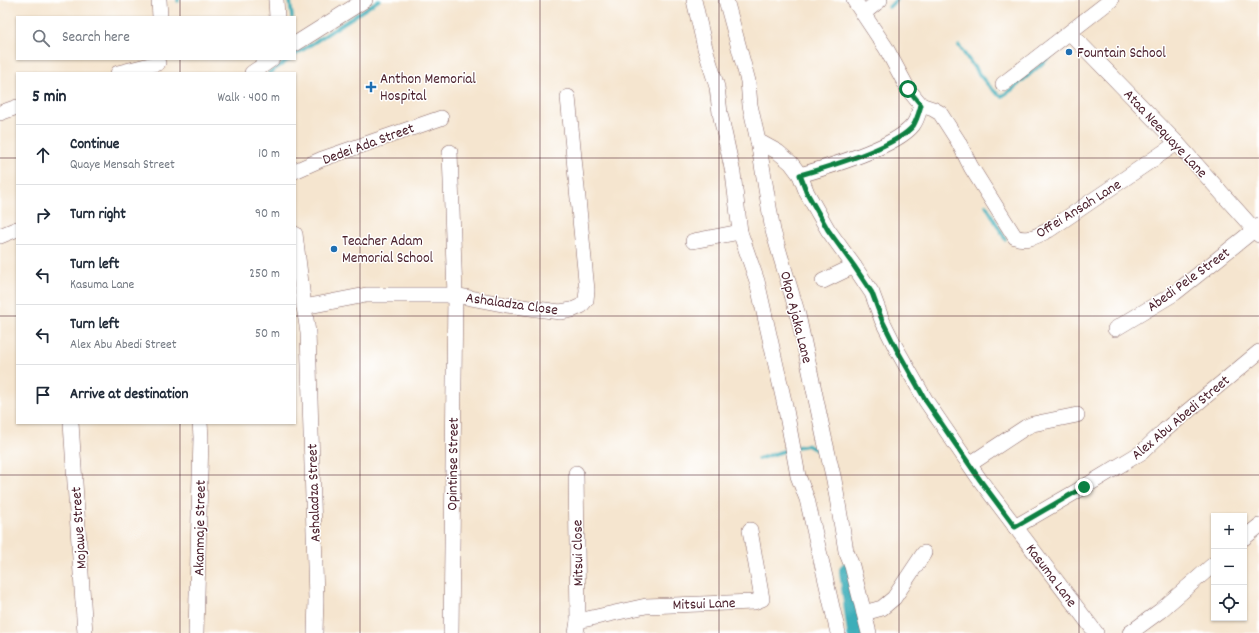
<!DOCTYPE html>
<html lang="en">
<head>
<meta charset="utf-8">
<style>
  :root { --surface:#fff; --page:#f6f6f7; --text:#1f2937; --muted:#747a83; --line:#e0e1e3 }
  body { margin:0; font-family:Dekko,sans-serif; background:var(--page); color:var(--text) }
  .controls { position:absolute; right:12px; bottom:12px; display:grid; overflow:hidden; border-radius:0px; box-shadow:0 1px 3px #0004 }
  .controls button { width:36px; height:36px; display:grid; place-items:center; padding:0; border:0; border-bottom:1px solid var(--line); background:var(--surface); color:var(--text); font:20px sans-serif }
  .stop { position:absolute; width:12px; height:12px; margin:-9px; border:3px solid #0b8043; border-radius:50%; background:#fff }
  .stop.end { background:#0b8043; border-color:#fff; box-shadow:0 1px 4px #0008 }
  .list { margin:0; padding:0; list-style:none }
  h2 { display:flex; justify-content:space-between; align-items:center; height:52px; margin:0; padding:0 16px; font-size:17px }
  h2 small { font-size:13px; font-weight:400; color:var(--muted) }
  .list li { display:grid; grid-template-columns:26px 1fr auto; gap:12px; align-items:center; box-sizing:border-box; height:60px; padding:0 16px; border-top:1px solid var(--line) }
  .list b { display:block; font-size:15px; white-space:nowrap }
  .list p { margin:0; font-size:13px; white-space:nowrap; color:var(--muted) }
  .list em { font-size:13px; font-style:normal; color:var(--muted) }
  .icon { flex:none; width:22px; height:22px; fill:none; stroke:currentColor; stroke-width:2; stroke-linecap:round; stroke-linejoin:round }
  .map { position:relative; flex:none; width:1259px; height:633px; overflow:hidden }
  .search { position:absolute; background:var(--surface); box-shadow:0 1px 3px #0004; left:16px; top:16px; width:280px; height:44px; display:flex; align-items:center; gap:10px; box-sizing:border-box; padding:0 14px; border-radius:0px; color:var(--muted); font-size:15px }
  .panel { position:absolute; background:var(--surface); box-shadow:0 1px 3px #0004; left:16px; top:72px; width:280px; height:352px; border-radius:0px }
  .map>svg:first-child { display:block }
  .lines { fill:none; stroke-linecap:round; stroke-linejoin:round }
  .stream { stroke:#3eaeb9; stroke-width:3.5 }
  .river { stroke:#3eaeb9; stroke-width:20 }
  .minor-casing { stroke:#866464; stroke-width:16 }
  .minor { stroke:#fff; stroke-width:15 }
  .route { stroke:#0b8043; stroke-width:5 }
  .grid { fill:none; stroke:#4a1f2b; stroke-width:1; stroke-opacity:0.55 }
  .poi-dot { fill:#1f6fb2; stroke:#fff; stroke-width:1.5 }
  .labels { text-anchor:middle; stroke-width:3; stroke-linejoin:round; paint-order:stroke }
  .poi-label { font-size:15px; fill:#4a1f2b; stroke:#fff; text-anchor:start }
  .street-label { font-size:15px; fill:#4a1f2b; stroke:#fff }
</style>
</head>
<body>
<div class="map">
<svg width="1259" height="633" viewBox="0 0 1259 633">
  <rect width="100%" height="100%" fill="#fff"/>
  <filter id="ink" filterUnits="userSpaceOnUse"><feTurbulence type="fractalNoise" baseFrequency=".025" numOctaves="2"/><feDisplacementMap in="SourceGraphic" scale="8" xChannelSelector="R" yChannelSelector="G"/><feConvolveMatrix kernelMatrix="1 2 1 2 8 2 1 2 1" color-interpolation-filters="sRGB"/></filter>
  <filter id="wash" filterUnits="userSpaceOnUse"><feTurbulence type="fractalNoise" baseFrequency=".012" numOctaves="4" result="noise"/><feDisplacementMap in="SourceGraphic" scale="16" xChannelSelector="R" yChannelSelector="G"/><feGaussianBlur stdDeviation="0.9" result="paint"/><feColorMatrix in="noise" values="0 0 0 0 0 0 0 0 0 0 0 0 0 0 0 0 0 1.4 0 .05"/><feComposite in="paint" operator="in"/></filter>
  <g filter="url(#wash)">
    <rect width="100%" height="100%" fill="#f5e5cf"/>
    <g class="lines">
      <g class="stream">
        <polyline points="178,0 178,1"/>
        <polyline points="290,0 292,17"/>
        <polyline points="889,7 896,0"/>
        <path d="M 959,46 C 967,57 990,93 1002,96 L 1013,89 L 1053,54"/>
        <polyline points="295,55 379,0"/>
        <polyline points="269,73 290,59"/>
        <polyline points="986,205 1005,239"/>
        <polyline points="797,447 807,445 824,454"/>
        <polyline points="758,459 787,450"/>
      </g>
      <polyline class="river" points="849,571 857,633"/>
    </g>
  </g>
  <g filter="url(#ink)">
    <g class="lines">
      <g class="minor-casing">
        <g id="minor">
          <polyline points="159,0 160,17"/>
          <polyline points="276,0 277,17"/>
          <polyline points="694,0 705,48 717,87 720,113 733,173 740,232 757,281 786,410 798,476 807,499 838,633"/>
          <polyline points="726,0 748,81 750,105 758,141 773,231 798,315 824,437 834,480 846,551 852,566 869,633"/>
          <polyline points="854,0 886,48 908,89 921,105"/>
          <polyline points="864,13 880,0"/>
          <polyline points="1070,33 1177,143 1259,235"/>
          <polyline points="295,44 365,0"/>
          <polyline points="118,73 158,63"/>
          <polyline points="252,73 272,59"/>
          <polyline points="1003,84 1111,0"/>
          <path d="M 921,105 L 933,109 L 940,113 L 958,141 L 971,167 L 1015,237 C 1028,242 1038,235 1049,230 L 1177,143"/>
          <polyline points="0,113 17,107"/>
          <polyline points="758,141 778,152 791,163 800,175 807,193 828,230 854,266 872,293 882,320 896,348 926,401 980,480 1096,633"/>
          <polyline points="450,152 455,295 451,633"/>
          <polyline points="295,171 322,159 441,118"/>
          <path d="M 800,175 C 828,167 896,147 913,125 C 917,120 919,112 921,105"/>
          <polyline points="295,234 304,307 308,332 316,599 315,633"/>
          <polyline points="0,236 17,229"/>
          <polyline points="693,241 740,232"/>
          <polyline points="823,281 854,266"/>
          <polyline points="304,307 366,295 455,295 507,305 560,312 572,310 581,306 586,300 587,290 568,97"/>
          <polyline points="1115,329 1175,293 1259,226"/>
          <polyline points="71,423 85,633"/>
          <polyline points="970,464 1026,427 1033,424 1077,415"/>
          <polyline points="1015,527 1084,487 1142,452 1165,430 1259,352"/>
          <polyline points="1244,538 1259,526"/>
          <polyline points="864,613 882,608 894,598 924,553"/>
          <polyline points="578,621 646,606 754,602 762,599 750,530"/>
          <polyline points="196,633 201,437 200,423"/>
          <polyline points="576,633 578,621 576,473"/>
          <polyline points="1130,633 1160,611 1214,564"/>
        </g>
      </g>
      <use href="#minor" class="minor"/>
    </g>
  </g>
  <g class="lines" filter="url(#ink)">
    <path class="route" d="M 908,89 L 921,105 C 919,112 917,120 913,126 C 896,147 828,167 800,175 L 807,193 L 828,230 L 854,266 L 872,293 L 882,320 L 896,348 L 926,401 L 980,480 L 1015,527 L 1084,487"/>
  </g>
  <path class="grid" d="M 180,0 L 180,17M 360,0 L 360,633M 540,0 L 540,633M 719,0 L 719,633M 899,0 L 899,633M 1079,0 L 1079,633M 180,59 L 180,73M 0,158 L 17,158M 295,158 L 1259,158M 0,316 L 17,316M 295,316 L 1259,316M 180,423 L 180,633M 0,475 L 1259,475"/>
  <g class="poi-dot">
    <circle cx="1069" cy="52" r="4"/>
    <path d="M369 81h4v4h4v4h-4v4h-4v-4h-4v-4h4z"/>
    <circle cx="334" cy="249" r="4"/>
  </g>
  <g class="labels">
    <g class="poi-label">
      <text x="1077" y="57">Fountain School</text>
      <text x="380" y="83">Anthon Memorial<tspan x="380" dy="17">Hospital</tspan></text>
      <text x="342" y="245">Teacher Adam<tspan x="342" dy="17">Memorial School</tspan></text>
    </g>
    <g class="street-label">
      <text transform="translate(1166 133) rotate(47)" y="5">Ataa Neequaye Lane</text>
      <text transform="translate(368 143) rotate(-20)" y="5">Dedei Ada Street</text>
      <text transform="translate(1078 208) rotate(-32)" y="5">Offei Ansah Lane</text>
      <text transform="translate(1188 279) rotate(-36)" y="5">Abedi Pele Street</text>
      <text transform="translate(512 303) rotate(8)" y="5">Ashaladza Close</text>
      <text transform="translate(797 317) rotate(76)" y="5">Okpo Ajaka Lane</text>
      <text transform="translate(1180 417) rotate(-40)" y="5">Alex Abu Abedi Street</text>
      <text transform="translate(452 464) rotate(-89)" y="5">Opintinse Street</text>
      <text transform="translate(313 493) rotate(-92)" y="5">Ashaladza Street</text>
      <text transform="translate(78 528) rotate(-94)" y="5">Mojawe Street</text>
      <text transform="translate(199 528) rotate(-89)" y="5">Akanmaje Street</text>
      <text transform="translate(577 553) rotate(-91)" y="5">Mitsui Close</text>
      <text transform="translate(1052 575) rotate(53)" y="5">Kasuma Lane</text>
      <text transform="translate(704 603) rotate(-2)" y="5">Mitsui Lane</text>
    </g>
  </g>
</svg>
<div class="controls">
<button>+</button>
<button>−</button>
<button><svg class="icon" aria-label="locate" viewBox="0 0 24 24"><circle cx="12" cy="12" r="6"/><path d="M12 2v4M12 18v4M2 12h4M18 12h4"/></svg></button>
</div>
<div class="stop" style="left:908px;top:89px"></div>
<div class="stop end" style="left:1084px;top:487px"></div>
<div class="search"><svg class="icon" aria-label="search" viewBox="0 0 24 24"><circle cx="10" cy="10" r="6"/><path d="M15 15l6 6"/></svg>Search here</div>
<section class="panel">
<h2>5 min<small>Walk · 400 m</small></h2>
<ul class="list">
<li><svg class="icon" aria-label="ahead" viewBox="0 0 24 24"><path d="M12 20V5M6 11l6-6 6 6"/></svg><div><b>Continue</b><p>Quaye Mensah Street</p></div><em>10 m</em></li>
<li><svg class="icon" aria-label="right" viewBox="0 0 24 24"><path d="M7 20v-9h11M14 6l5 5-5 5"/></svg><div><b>Turn right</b></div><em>90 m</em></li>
<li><svg class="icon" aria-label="left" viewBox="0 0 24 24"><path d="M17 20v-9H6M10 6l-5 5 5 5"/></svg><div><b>Turn left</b><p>Kasuma Lane</p></div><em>250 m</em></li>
<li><svg class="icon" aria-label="left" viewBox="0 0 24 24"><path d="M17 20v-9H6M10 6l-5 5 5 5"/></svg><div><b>Turn left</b><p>Alex Abu Abedi Street</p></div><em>50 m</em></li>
<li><svg class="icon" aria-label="arrive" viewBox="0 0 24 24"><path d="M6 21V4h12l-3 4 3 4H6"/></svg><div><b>Arrive at destination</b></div></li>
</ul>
</section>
</div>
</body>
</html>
